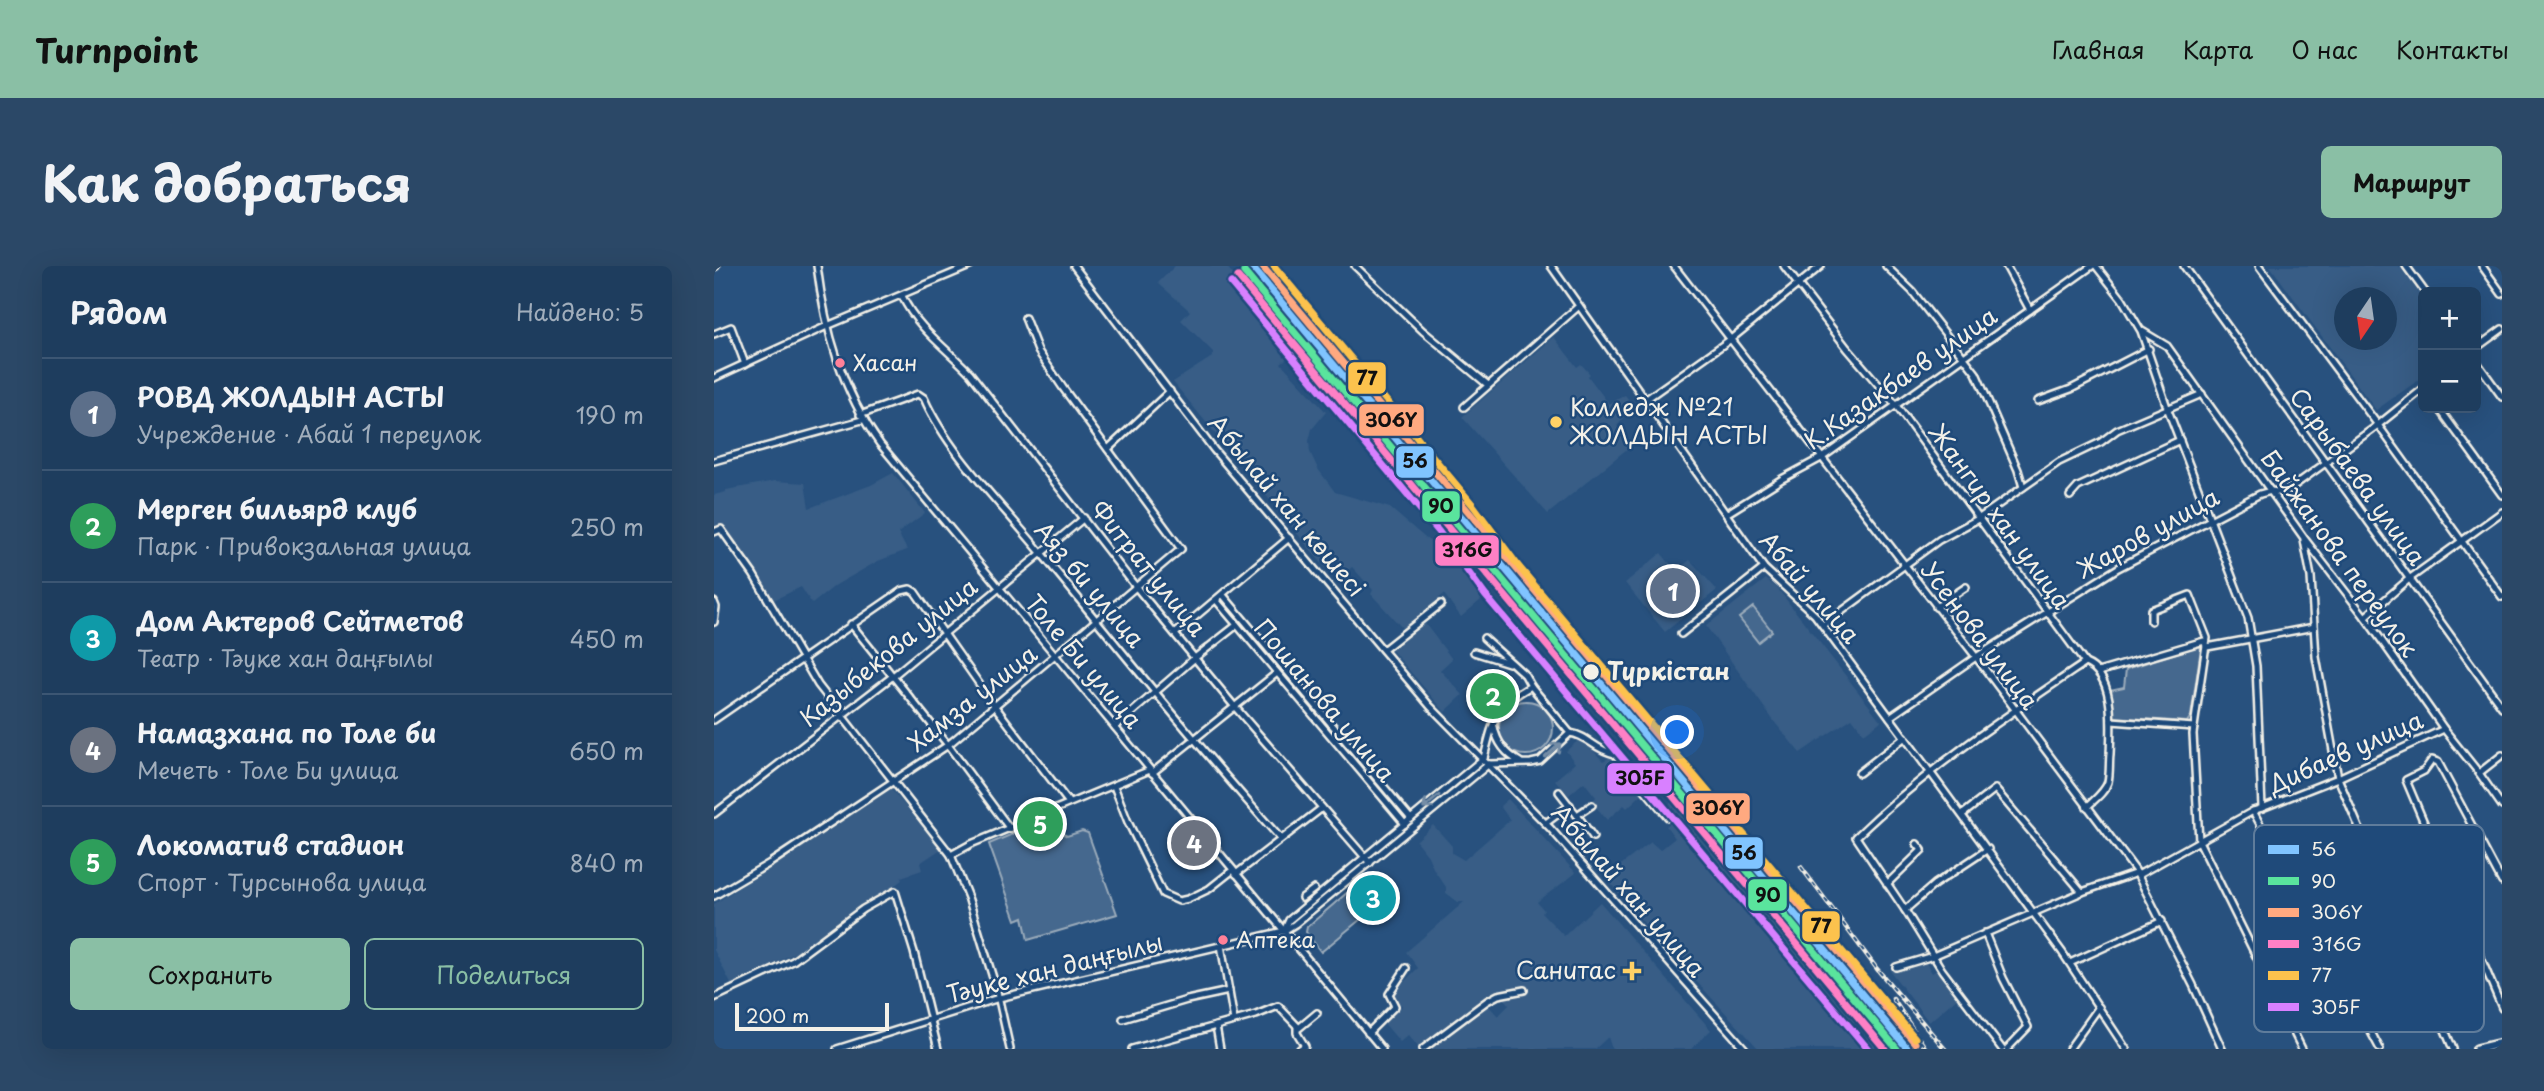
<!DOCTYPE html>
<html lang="ru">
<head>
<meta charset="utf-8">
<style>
  :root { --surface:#1e3d5e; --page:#2b4867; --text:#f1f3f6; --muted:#a1aebc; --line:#3c5673; --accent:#8abfa5 }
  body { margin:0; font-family:"Playpen Sans",sans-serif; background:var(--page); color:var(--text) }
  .controls { position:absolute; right:21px; top:21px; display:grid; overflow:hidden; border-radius:10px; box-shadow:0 7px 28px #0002 }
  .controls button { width:63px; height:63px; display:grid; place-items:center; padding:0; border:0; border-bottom:2px solid var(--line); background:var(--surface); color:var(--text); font:35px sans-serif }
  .compass { position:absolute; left:1620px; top:21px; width:63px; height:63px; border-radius:50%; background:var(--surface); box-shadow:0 7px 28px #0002; rotate:193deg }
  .scale { position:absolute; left:21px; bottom:18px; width:154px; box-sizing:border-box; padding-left:7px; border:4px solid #f4f1e8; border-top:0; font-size:19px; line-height:24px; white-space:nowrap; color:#f4f1e8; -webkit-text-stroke:5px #1f4a7a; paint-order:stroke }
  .you { position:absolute; left:964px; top:467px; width:24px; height:24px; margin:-18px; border:5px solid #fff; border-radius:50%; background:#1a73e8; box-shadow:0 0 0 10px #1a73e833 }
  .badge { display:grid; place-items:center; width:46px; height:46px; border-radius:50%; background:var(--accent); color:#fff; font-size:23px; font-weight:700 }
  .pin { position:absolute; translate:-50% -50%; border:4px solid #fff; box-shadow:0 2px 7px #0006 }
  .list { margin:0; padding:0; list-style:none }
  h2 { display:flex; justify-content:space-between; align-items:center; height:91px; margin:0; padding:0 28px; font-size:30px }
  h2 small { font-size:23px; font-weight:400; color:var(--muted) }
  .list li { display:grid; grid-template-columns:46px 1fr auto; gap:21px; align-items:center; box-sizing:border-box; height:112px; padding:0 28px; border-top:2px solid var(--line) }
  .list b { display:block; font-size:26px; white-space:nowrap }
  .list p { margin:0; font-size:23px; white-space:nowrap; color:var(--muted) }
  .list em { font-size:23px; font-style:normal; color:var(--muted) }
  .actions { display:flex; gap:14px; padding:21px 28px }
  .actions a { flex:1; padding:16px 0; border:2px solid var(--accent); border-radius:10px; text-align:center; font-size:24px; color:var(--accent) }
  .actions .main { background:var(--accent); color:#111 }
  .map { position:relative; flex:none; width:1788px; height:783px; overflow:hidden; border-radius:10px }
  header { display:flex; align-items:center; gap:42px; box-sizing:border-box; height:98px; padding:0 35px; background:var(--accent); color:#111 }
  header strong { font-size:33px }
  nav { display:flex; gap:38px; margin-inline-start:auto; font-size:24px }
  .intro { display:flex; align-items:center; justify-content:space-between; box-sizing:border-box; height:168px; padding:0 42px }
  h1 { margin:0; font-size:49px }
  .button { padding:18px 32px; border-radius:10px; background:var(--accent); color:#111; font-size:24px; font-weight:700 }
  main { display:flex; gap:42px; padding:0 42px }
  aside { flex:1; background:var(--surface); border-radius:10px; box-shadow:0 7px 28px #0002 }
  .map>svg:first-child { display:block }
  .built { fill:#375d86; fill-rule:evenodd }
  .green { fill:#45688e; stroke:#9cacbb; stroke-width:2 }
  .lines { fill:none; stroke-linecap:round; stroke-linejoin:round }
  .minor-casing { stroke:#f4f1e8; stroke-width:10 }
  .major-casing { stroke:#f4f1e8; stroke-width:12 }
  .minor { stroke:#1f4a7a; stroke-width:5 }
  .major { stroke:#1f4a7a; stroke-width:7 }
  .rail-casing { stroke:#f4f1e8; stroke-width:4.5 }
  .rail { stroke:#1f4a7a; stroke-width:2; stroke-dasharray:5; stroke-linecap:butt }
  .rail-1-casing { stroke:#1f4a7a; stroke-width:12 }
  .rail-2-casing { stroke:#1f4a7a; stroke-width:12 }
  .rail-3-casing { stroke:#1f4a7a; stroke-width:12 }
  .rail-4-casing { stroke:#1f4a7a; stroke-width:12 }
  .rail-5-casing { stroke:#1f4a7a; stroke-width:12 }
  .rail-6-casing { stroke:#1f4a7a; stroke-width:12 }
  .rail-1 { stroke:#80c4ff; stroke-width:7 }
  .rail-2 { stroke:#5ae49d; stroke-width:7 }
  .rail-3 { stroke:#ffa980; stroke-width:7 }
  .rail-4 { stroke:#ff80c5; stroke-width:7 }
  .rail-5 { stroke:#fcc24d; stroke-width:7 }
  .rail-6 { stroke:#d880ff; stroke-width:7 }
  .oneway { stroke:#748da6 }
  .bus-dot { fill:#ff8098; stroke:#1f4a7a; stroke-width:2.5 }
  .poi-dot { fill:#ffd166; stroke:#1f4a7a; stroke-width:2.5 }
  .stop-dot { fill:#f4f1e8; stroke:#1f4a7a; stroke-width:2.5 }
  .labels { text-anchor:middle; stroke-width:5; stroke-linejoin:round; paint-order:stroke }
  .bus-label { font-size:22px; fill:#f4f1e8; stroke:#1f4a7a; text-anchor:start }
  .street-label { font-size:24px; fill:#f4f1e8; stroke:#1f4a7a }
  .poi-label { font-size:24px; fill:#f4f1e8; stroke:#1f4a7a; text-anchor:start }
  .stop-label { font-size:24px; font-weight:bold; fill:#f4f1e8; stroke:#1f4a7a; text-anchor:start }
  .key { fill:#1f4a7a; stroke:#5f7c9b; stroke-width:2 }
  .key-label { font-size:19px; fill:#f4f1e8 }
  .line-badge { stroke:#1f4a7a; stroke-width:2.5 }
  .pale-badge-label { font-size:19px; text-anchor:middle; font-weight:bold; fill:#111 }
</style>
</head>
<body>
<header>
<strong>Turnpoint</strong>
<nav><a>Главная</a><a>Карта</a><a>О нас</a><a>Контакты</a></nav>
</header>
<div class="intro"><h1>Как добраться</h1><a class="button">Маршрут</a></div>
<main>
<aside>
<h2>Рядом<small>Найдено: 5</small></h2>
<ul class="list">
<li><span class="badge" style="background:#5c6f8a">1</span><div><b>РОВД ЖОЛДЫН АСТЫ</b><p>Учреждение · Абай 1 переулок</p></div><em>190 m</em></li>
<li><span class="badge" style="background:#2e9e5b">2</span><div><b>Мерген бильярд клуб</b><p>Парк · Привокзальная улица</p></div><em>250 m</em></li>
<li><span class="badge" style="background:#0f9aa8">3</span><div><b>Дом Актеров Сейтметов</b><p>Театр · Тәуке хан даңғылы</p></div><em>450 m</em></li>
<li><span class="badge" style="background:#6b7280">4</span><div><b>Намазхана по Толе би</b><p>Мечеть · Толе Би улица</p></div><em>650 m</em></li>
<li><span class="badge" style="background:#2e9e5b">5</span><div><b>Локоматив стадион</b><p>Спорт · Турсынова улица</p></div><em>840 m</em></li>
</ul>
<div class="actions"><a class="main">Сохранить</a><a>Поделиться</a></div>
</aside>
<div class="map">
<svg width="1788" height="783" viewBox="0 0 1788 783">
  <rect width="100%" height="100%" fill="#28517e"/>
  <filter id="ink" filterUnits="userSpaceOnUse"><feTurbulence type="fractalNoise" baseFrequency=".0143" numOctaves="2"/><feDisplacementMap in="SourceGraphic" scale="14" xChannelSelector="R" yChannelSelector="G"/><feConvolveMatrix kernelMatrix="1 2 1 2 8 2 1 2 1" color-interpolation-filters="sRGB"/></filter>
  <g filter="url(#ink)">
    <g class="built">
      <polygon points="461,0 512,0 583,84 567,97 612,146 598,163 595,175 596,186 604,203 621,226 676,242 710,271 752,302 775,327 747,351 730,328 689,363 657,328 659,324 638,301 626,312 618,310 459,116 498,91 500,87 467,54 476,45 444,17"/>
      <path d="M 1556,0 L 1685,0 L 1709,33 L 1709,111 L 1662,144 ZM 1630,32 L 1672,32 L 1672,74 L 1630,74 Z"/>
      <polygon points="840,71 863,101 867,98 876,108 874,110 895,138 911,129 920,140 903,160 919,178 834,248 748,151"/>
      <polygon points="179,207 211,247 184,267 193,284 164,295 122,319 98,338 87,321 60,334 10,260 0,263 0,229 12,226 12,224 61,215 91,217 95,242 157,219"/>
      <polygon points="947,287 962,305 976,294 1003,324 951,366 911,317"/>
      <polygon points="1052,313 1064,323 1167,455 1150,468 1138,452 1086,487 1062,458 992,360"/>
      <polygon points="709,355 738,393 726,404 749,429 731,446 676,382"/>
      <polygon points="867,472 889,495 896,491 928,528 913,542 910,539 893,554 878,536 882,531 870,516 855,529 841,514 861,497 852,485"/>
      <polygon points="177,523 227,583 206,597 208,604 187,611 188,614 105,674 18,720 0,684 0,638"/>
      <polygon points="967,528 1046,626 1101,684 1101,706 1121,730 1125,728 1132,733 1145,752 1134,761 1139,762 1155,773 1164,781 1162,783 1045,783 955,686 959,681 950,672 946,676 891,611 937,576 946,584 961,572 952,560 964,552 953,540"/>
      <polygon points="794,533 862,607 823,636 830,644 828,647 850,670 886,636 997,764 977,783 898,783 894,771 881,783 717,783 772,737 784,750 795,739 783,724 764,740 759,739 731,764 729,763 706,783 694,769 686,776 669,756 688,740 678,728 704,702 692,686 750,636 744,636 732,627 732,621 720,604 714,590 702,575 719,559 738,580 738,587 750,594 796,554 786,540"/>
      <polygon points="1211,695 1218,707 1221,705 1230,712 1244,731 1215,756 1176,705"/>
    </g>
    <g class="green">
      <polygon points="1039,341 1058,365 1044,376 1025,352"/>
      <polygon points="1484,380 1487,382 1477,450 1473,456 1400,451 1396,424 1410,421 1412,403"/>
      <circle cx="812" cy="462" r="27"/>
      <polygon points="337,552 342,564 353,570 368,565 374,567 403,648 314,674 309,651 302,654 275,578"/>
      <polygon points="634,626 653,648 607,686 592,666 593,661"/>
    </g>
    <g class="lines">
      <g class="minor-casing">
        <g id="minor">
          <path d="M 103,0 C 111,64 128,125 166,178 L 668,783"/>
          <polyline points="360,0 500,184 716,440 836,562 1031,783"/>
          <polyline points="641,0 709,65 774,119"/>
          <polyline points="837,0 1050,302 1101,349 1348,686 1412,783"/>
          <polyline points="960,0 1262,391 1421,604 1479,719 1508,783"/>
          <path d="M 1070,0 L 1133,82 L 1181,138 L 1371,397 C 1402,409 1397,462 1396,488 C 1395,497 1396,507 1394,516 C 1391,526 1380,534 1373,541"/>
          <polyline points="1172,0 1198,25 1262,107 1304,204 1309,221"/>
          <polyline points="1292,0 1316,44"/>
          <polyline points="1382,0 1408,33 1427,65 1454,144 1534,352 1542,400 1548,542 1539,545 1666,783"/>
          <polyline points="1470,0 1788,441"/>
          <polyline points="1545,0 1664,159 1788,331"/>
          <polyline points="1692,0 1711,26"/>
          <polyline points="1768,0 1788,28"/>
          <polyline points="0,1 2,0"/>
          <path d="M 188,30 C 203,62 232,82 256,107 L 422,321 L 521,441 L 656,597"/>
          <polyline points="1428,65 1453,80 1590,272 1651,351 1730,463 1765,507 1788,540"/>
          <polyline points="0,68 17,61 31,98"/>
          <polyline points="1762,82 1788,63"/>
          <polyline points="1762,95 1788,131"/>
          <polyline points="0,112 113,60 256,0"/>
          <polyline points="931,134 1017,73 1107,0"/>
          <polyline points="1324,135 1357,123 1435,83"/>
          <polyline points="750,141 865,40"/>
          <polyline points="1725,142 1788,229"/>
          <path d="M 146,149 L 204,128 L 210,132 C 234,187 290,241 328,288 C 407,384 484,481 567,573"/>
          <polyline points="394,183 456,125"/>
          <polyline points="0,195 148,154"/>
          <polyline points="1356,230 1364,221 1466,174"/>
          <polyline points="1012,248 1068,213 1109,191 1378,0"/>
          <polyline points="0,266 7,263 39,308 104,419 237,589 255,634 283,725 296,783"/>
          <polyline points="1590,274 1597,311 1602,391 1624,512 1739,783"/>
          <polyline points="509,329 697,553"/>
          <polyline points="502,334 691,558"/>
          <polyline points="0,336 2,341 0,356"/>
          <polyline points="1222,341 1252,321"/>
          <polyline points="1651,351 1695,313 1788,246"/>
          <polyline points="1437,355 1437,344 1476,329 1493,372 1479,468 1485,575 1588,783"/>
          <polyline points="137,358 234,479 296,563"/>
          <polyline points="1109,359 1225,274 1264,253 1345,196 1387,176 1403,164 1488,128"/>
          <polyline points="462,367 575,272"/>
          <polyline points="967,368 1050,302"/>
          <polyline points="770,372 811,409 817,420"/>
          <polyline points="669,384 727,338"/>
          <polyline points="760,386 795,397"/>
          <polyline points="1384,406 1490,375 1493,381 1600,361"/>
          <polyline points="1176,451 1262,391 1404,302 1546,228 1557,225 1570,227 1664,159 1709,123"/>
          <polyline points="0,454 187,325 196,323 201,326 280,439 355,537"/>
          <polyline points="1397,455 1480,461"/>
          <polyline points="401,461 482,391 523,359"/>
          <path d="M 780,461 C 783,477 792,488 806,496"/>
          <path d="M 856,467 C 875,470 880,484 901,488 L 954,551"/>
          <path d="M 770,492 C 779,455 781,440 817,420 L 856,467 L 826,495 L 817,497 L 775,498"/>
          <polyline points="438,507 563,407"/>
          <polyline points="1145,507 1191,471"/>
          <polyline points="1765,507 1788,489"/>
          <polyline points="400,520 414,556 449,628 465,635 474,633 495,623 519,604"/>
          <polyline points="845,526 863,549 878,539"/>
          <polyline points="1548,542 1624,512 1730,463"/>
          <polyline points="0,548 179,410 370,252"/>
          <polyline points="1249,548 1281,523 1368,626"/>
          <polyline points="863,549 879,571"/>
          <polyline points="832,557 856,539"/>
          <polyline points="237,589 257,578 436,504"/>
          <polyline points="522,608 608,542"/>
          <polyline points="1424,609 1539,545"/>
          <polyline points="1788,616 1724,496 1718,494 1710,505 1692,514 1788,742"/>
          <polyline points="1173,618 1208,584 1203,578"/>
          <polyline points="0,630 56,597 234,479 467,283 349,122 324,85 311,52"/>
          <polyline points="588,632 600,623"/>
          <polyline points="1191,644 1221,618 1274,583"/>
          <polyline points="570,665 575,654 770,492"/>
          <polyline points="1271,667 1289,712 1314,761 1293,783"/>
          <polyline points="507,679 520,755"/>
          <polyline points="1356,697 1448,655"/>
          <polyline points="1182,701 1219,690 1368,626 1423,607"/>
          <polyline points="0,732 79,695 149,643 181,625 200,686 224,783"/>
          <polyline points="409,753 473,734 515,725"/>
          <polyline points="502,760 506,783"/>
          <polyline points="583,760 583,767 591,780 586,783"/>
          <polyline points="654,767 681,740 675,728 692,702"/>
          <polyline points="123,783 285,732 570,665 581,658 775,498"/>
          <polyline points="418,783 542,749 564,740 585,762 603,747"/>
          <polyline points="709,783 773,735 784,729 810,724"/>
          <path d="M 1288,783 L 1228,704 L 1191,644 L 1142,571 C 1211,504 1291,451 1371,397"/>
          <polyline points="1355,783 1385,741"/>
        </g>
      </g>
      <g class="major-casing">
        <polyline id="major" points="1763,783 1788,777"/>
      </g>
      <use href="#minor" class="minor"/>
      <use href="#major" class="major"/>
      <g class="rail-casing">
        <g id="rail">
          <polyline points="559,25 592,60"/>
          <polyline points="976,547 1044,629 1111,698 1144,743 1182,783"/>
          <polyline points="1087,601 1163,703 1231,783"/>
          <polyline points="1179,733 1212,783"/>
        </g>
      </g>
      <use href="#rail" class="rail"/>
      <g class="rail-1-casing">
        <polyline id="rail-1" points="537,0 1194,783"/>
      </g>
      <g class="rail-2-casing">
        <polyline id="rail-2" points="530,6 1183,783"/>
      </g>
      <g class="rail-3-casing">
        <polyline id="rail-3" points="548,0 1201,777"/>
      </g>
      <g class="rail-4-casing">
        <polyline id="rail-4" points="524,11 1171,783"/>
      </g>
      <g class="rail-5-casing">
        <polyline id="rail-5" points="560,0 759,239 805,301 1201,772"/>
      </g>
      <g class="rail-6-casing">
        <polyline id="rail-6" points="517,17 725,266 771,329 1154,783"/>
      </g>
      <use href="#rail-1" class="rail-1"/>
      <use href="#rail-2" class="rail-2"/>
      <use href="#rail-3" class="rail-3"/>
      <use href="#rail-4" class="rail-4"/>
      <use href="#rail-5" class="rail-5"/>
      <use href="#rail-6" class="rail-6"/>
    </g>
    <defs><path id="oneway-shaft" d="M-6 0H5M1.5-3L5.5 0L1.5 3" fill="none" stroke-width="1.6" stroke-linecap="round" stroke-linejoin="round" transform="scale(1.75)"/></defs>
    <g class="oneway">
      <use href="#oneway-shaft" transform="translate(839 484) rotate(-42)"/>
      <use href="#oneway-shaft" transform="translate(717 536) rotate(140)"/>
    </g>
  </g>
  <g class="bus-dot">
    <circle cx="126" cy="97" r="6"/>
    <circle cx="509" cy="674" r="6"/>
  </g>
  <g class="poi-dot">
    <circle cx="842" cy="156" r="7"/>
    <path d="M914.5 694.5h7v7h7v7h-7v7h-7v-7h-7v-7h7z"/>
  </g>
  <circle class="stop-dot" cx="877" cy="406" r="9"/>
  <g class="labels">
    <g class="bus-label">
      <text x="139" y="105">Хасан</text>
      <text x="522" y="682">Аптека</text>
    </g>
    <g class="street-label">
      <text transform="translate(1187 113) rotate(-35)" y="8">К.Казакбаев улица</text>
      <text transform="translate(1643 211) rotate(54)" y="8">Сарыбаева улица</text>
      <text transform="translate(572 240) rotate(50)" y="8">Абылай хан көшесі</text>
      <text transform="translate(1285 251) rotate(54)" y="8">Жангир хан улица</text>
      <text transform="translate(1434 268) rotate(-29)" y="8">Жаров улица</text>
      <text transform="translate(1625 288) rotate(54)" y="8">Байжанова переулок</text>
      <text transform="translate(434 303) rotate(51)" y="8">Фитрат улица</text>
      <text transform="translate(375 319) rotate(50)" y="8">Аяз би улица</text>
      <text transform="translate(1095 322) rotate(49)" y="8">Абай улица</text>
      <text transform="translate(1265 370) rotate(53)" y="8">Усенова улица</text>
      <text transform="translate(175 387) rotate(-39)" y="8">Казыбекова улица</text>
      <text transform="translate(369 396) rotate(50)" y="8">Толе Би улица</text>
      <text transform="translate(259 433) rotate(-38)" y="8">Хамза улица</text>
      <text transform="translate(610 435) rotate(50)" y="8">Пошанова улица</text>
      <text transform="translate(1632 487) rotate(-24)" y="8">Дибаев улица</text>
      <text transform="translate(914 625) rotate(49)" y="8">Абылай хан улица</text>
      <text transform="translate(341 703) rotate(-14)" y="8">Тәуке хан даңғылы</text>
    </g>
    <g class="poi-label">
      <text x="856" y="150">Колледж №21<tspan x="856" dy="28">ЖОЛДЫН АСТЫ</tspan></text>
      <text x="902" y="713" text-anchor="end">Санитас</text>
    </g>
    <g class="stop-label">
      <text x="893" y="414">Түркістан</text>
    </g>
  </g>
  <rect x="1540" y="559" width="230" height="207" rx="10" class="key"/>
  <rect x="1554" y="579" width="31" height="9" fill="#80c4ff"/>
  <rect x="1554" y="611" width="31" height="8" fill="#5ae49d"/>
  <rect x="1554" y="642" width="31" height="9" fill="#ffa980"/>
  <rect x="1554" y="674" width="31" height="8" fill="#ff80c5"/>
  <rect x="1554" y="705" width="31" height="9" fill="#fcc24d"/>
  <rect x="1554" y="737" width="31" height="8" fill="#d880ff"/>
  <g class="key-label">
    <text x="1597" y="590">56</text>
    <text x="1597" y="622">90</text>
    <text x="1597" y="653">306Y</text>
    <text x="1597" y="685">316G</text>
    <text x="1597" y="716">77</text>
    <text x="1597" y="748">305F</text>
  </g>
  <g class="line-badge">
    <rect x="633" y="95" width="40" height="34" rx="7" fill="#fcc24d"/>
    <rect x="644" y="137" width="67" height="34" rx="7" fill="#ffa980"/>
    <rect x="681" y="179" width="40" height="34" rx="7" fill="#80c4ff"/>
    <rect x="707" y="224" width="40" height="33" rx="7" fill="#5ae49d"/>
    <rect x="720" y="268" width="66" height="33" rx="7" fill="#ff80c5"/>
    <rect x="892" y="496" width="67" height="33" rx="7" fill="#d880ff"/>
    <rect x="971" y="526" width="66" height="33" rx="7" fill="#ffa980"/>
    <rect x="1010" y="570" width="40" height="34" rx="7" fill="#80c4ff"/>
    <rect x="1033" y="612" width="41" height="34" rx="7" fill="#5ae49d"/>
    <rect x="1087" y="644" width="40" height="33" rx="7" fill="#fcc24d"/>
  </g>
  <g class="pale-badge-label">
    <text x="653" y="119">77</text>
    <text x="677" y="161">306Y</text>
    <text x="701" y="202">56</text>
    <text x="727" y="247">90</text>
    <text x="753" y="291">316G</text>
    <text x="926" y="519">305F</text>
    <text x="1004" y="549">306Y</text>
    <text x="1030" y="594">56</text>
    <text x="1054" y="636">90</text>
    <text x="1107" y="667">77</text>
  </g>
</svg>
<div class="controls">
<button>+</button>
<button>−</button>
</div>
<svg class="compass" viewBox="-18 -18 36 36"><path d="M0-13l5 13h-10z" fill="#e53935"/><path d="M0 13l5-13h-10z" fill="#a1aebc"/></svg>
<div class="scale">200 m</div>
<div class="you"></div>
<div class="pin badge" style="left:959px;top:325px;background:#5c6f8a">1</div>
<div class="pin badge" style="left:779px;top:430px;background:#2e9e5b">2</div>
<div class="pin badge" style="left:659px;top:632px;background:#0f9aa8">3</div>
<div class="pin badge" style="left:480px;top:577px;background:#6b7280">4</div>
<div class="pin badge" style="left:326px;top:558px;background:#2e9e5b">5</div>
</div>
</main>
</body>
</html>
